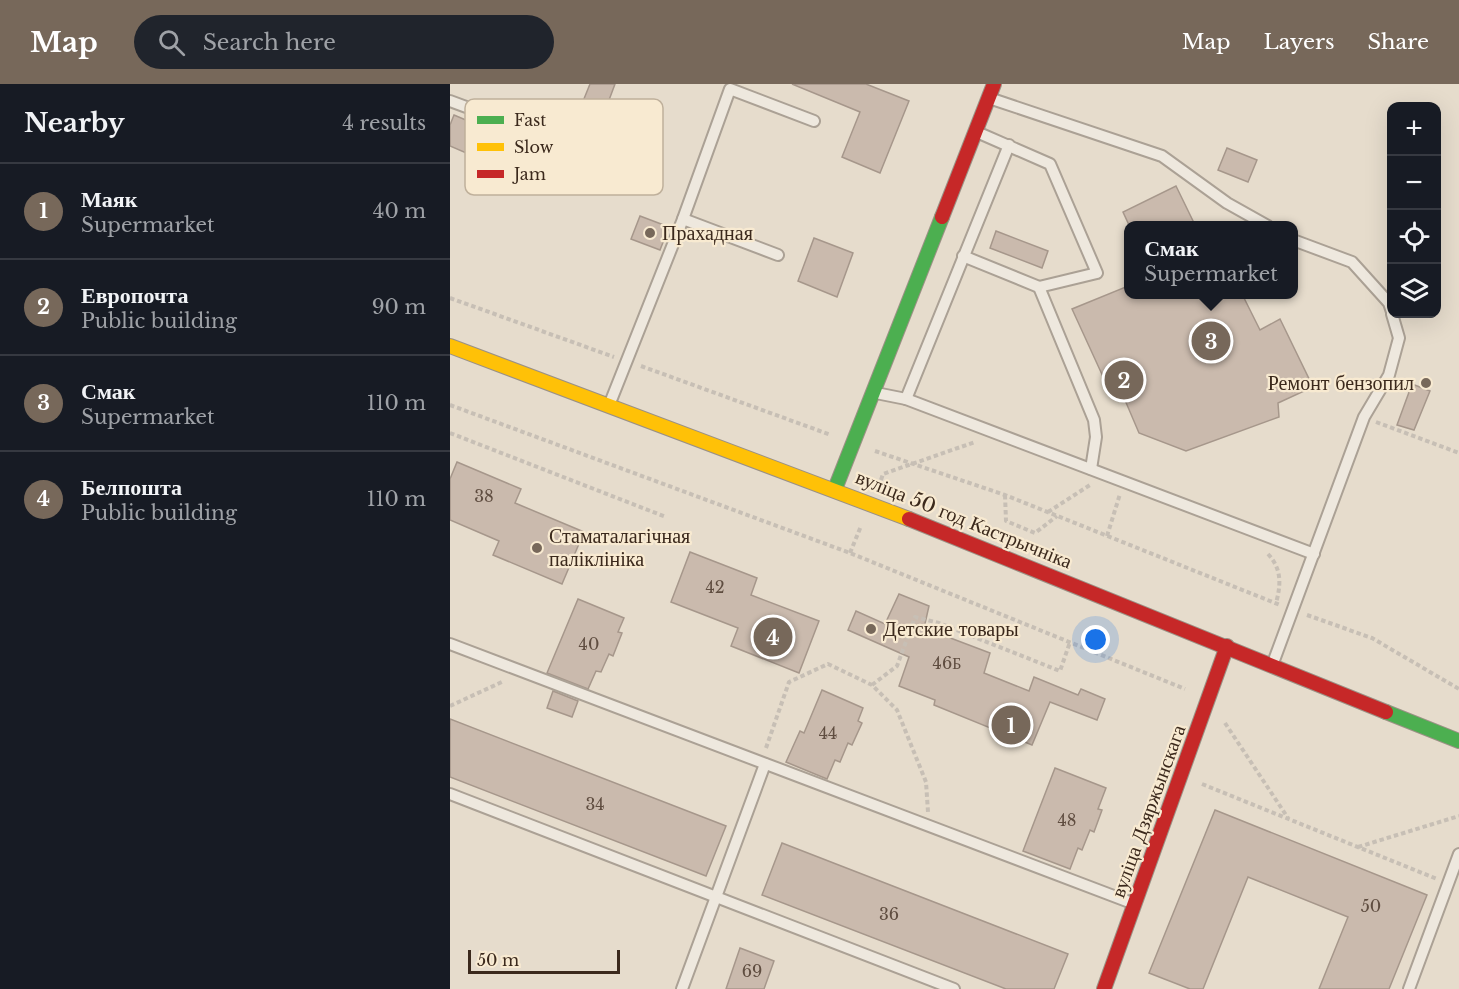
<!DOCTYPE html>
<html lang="en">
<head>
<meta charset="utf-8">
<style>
  :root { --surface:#171b24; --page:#20242c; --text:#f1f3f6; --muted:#9ea1a6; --line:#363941; --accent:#77685a }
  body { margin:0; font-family:"Libre Baskerville",serif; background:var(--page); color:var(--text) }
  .controls { position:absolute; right:18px; top:18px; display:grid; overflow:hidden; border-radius:12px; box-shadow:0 6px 24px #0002 }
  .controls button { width:54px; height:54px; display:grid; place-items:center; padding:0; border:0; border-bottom:2px solid var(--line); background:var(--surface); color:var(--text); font:30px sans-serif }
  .scale { position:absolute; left:18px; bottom:15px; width:152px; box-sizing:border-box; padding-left:6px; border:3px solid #3b291c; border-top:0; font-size:16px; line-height:21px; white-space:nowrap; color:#3b291c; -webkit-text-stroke:4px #f8ead1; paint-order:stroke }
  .you { position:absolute; left:646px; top:556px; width:21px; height:21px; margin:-15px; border:4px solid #fff; border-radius:50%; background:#1a73e8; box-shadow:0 0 0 9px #1a73e833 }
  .badge { display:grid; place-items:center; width:39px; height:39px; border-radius:50%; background:var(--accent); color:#fff; font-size:20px; font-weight:700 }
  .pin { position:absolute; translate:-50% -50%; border:3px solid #fff; box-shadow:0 2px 6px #0006 }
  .popup { position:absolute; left:674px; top:137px; width:174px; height:78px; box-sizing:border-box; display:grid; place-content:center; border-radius:12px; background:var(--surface); filter:drop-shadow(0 2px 4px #0005); font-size:20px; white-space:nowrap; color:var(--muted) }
  .popup b { font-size:22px; color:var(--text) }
  .popup::after { content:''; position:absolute; left:50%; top:100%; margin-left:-12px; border:12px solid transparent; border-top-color:var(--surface) }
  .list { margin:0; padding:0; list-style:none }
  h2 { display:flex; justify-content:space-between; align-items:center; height:78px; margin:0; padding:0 24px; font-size:26px }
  h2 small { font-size:20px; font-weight:400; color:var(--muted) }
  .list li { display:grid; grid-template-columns:39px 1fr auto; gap:18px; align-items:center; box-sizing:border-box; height:96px; padding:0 24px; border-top:2px solid var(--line) }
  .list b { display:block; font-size:22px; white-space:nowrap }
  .list p { margin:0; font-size:20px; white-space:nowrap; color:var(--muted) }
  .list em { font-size:20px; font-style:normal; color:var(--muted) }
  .icon { flex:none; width:33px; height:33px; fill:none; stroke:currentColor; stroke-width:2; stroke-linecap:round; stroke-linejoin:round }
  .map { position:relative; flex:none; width:1009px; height:905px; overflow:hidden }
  header { display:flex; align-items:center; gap:36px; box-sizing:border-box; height:84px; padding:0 30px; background:var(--accent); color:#fff }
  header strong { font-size:28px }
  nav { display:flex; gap:33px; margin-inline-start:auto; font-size:21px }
  .search { width:420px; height:54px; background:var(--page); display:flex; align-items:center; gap:15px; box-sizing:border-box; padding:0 21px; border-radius:33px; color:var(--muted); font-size:22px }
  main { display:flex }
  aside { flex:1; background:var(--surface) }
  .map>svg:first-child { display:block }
  .building { fill:#cabaad; stroke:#a6978b; stroke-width:1.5 }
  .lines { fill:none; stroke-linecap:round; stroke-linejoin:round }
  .lane-casing { stroke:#aba195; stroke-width:14 }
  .fast-casing { stroke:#9b9185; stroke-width:16 }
  .slow-casing { stroke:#9b9185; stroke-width:16 }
  .jam-casing { stroke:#9b9185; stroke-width:16 }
  .path { stroke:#c7bfb5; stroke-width:4; stroke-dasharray:4.5 3; stroke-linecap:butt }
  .lane { stroke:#eee8de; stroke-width:10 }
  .fast { stroke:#4caf50; stroke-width:14 }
  .slow { stroke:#ffc107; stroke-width:14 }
  .jam { stroke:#c62828; stroke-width:14 }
  .poi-dot { fill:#77685a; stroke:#f8ead1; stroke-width:2 }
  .labels { text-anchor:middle; stroke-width:4.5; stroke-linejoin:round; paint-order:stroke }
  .number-label { font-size:16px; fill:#5f4d40 }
  .poi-label { font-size:20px; fill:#3b291c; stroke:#f8ead1; text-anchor:start }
  .street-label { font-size:20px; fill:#3b291c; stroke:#f8ead1 }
  .key { fill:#f8ead1; stroke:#bfb09b; stroke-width:1.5 }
  .key-label { font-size:16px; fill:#3b291c }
</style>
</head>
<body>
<header>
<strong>Map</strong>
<div class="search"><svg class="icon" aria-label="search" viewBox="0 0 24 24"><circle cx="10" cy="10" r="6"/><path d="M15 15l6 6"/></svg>Search here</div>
<nav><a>Map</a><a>Layers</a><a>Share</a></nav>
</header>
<main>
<aside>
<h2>Nearby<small>4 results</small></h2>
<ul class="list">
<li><span class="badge">1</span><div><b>Маяк</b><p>Supermarket</p></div><em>40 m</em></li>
<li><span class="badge">2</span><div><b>Европочта</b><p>Public building</p></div><em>90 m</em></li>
<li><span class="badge">3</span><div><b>Смак</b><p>Supermarket</p></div><em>110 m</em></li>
<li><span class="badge">4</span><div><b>Белпошта</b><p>Public building</p></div><em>110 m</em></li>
</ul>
</aside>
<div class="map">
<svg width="1009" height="905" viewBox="0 0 1009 905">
  <rect width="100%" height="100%" fill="#e6dccc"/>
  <g class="building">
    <polygon points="140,0 165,0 146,51 123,42"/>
    <polygon points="342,0 416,0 459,17 430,89 392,73 410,28"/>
    <polygon points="4,31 63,56 51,84 0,62 0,41"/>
    <polygon points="777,64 807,76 798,98 768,86"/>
    <polygon points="726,102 745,141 679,141 673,128"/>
    <polygon points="190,132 219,143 210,166 181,155"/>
    <polygon points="546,147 598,167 592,184 540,164"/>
    <polygon points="364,154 403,169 387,213 348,197"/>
    <polygon points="678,202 678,210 792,210 810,246 830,235 863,303 828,319 829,333 736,367 689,349 666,295 655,297 622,225"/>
    <polygon points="962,300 980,307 964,346 947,341"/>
    <polygon points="7,378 71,405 65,419 134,448 112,500 43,471 49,457 0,436 0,395"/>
    <polygon points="240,468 307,494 301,511 369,537 349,589 281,562 288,544 221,518"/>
    <polygon points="449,510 479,522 474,544 540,569 534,589 579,607 584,593 628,611 631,605 655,615 647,636 600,618 582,661 484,621 485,616 449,602 459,573 398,546 406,527 435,540"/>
    <polygon points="128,515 174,534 168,548 172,549 163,572 159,570 151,588 146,587 138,605 97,589"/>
    <polygon points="372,606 413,624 408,637 412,639 402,661 398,659 390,678 385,676 377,695 336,678 350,647 354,649"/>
    <polygon points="103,607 128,617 122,633 97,624"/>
    <polygon points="0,635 276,742 256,792 0,693"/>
    <polygon points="605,684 656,704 648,725 652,726 644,748 640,746 632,766 628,764 620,785 573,767"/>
    <polygon points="765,726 977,811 939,905 869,905 898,833 798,793 753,905 740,905 699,889"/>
    <polygon points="332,759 618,870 604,905 556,905 312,811"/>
    <polygon points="290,864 324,877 314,905 276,905"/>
  </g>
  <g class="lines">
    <g class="lane-casing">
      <g id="lane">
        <polyline points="542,15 712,72 777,119 818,142"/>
        <polyline points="0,17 62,40"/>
        <polyline points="529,49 600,80 647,189 589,203 644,336 646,353 641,385"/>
        <polyline points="233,135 328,171"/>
        <polyline points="843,156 902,178 939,219 942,228"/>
        <polyline points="513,172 589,203"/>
        <polyline points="426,309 456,315 864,470"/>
        <polyline points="456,315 559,61"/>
        <polyline points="160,319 233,135 280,5 364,37"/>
        <polyline points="0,560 682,819"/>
        <polyline points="823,579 914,333 939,291 949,254 942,230"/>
        <polyline points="0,710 504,905"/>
        <polyline points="232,905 315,680"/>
        <polyline points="959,905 1009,770"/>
      </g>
    </g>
    <g class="fast-casing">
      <g id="fast">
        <polyline points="385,405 492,133"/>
        <polyline points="936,628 1009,657"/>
      </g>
    </g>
    <g class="slow-casing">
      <polyline id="slow" points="0,262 459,435"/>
    </g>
    <g class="jam-casing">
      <g id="jam">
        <polyline points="492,133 544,0"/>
        <polyline points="459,435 936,628"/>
        <polyline points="654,905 777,562"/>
      </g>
    </g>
    <g class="path">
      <polyline points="0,214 164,273"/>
      <polyline points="191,282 381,351"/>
      <polyline points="0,321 400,469 735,605"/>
      <polyline points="926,338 1009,369"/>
      <polyline points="0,349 216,433"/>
      <polyline points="425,367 555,411 830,521"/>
      <polyline points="431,396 433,390 525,358"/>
      <polyline points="555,411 556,437 585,449 607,432"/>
      <polyline points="598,428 640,401"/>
      <polyline points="657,452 670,410"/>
      <polyline points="400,469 411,442"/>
      <path d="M 818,470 C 832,485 831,501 826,519"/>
      <polyline points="857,531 922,554 1009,605"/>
      <polyline points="422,601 447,582 465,533 489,539 610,587 620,558"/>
      <polyline points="0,622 54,597"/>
      <polyline points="775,639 838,734"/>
      <polyline points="316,664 339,598 378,580 422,601 447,626 476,698 478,728"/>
      <polyline points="752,700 987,795"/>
      <polyline points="908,763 1009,732"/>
    </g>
    <use href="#lane" class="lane"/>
    <use href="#fast" class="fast"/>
    <use href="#slow" class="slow"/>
    <use href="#jam" class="jam"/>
  </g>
  <g class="poi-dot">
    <circle cx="200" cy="149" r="6"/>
    <circle cx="976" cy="299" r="6"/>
    <circle cx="87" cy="464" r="6"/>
    <circle cx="421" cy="545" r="6"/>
  </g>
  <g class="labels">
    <g class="number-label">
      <text x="34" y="418">38</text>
      <text x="265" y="509">42</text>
      <text x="139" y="566">40</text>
      <text x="497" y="585">46Б</text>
      <text x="378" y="655">44</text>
      <text x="145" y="726">34</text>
      <text x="617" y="742">48</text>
      <text x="921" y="828">50</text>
      <text x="439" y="836">36</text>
      <text x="302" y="893">69</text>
    </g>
    <g class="poi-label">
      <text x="212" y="156">Прахадная</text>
      <text x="964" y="306" text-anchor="end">Ремонт бензопил</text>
      <text x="99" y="459">Стаматалагічная<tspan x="99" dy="23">паліклініка</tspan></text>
      <text x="433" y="552">Детские товары</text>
    </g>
    <g class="street-label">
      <text transform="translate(514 435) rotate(22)" y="7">вуліца 50 год Кастрычніка</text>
      <text transform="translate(698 727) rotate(-70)" y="7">вуліца Дзяржынскага</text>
    </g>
  </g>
  <rect x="15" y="15" width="198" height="96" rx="9" class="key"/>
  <rect x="27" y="32" width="27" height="8" fill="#4caf50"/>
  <rect x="27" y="59" width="27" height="8" fill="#ffc107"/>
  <rect x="27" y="86" width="27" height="8" fill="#c62828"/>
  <g class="key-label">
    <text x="64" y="42">Fast</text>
    <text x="64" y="69">Slow</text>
    <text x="64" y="96">Jam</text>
  </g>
</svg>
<div class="controls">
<button>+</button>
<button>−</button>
<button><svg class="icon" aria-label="locate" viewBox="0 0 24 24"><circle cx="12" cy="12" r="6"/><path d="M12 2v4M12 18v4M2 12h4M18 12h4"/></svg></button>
<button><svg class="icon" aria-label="layers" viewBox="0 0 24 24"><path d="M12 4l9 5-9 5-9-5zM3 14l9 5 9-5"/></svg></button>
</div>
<div class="scale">50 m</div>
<div class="you"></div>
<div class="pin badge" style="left:561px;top:641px">1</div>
<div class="pin badge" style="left:674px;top:296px">2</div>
<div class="pin badge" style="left:761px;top:257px">3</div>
<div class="popup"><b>Смак</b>Supermarket</div>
<div class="pin badge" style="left:323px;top:553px">4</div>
</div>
</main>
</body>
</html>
